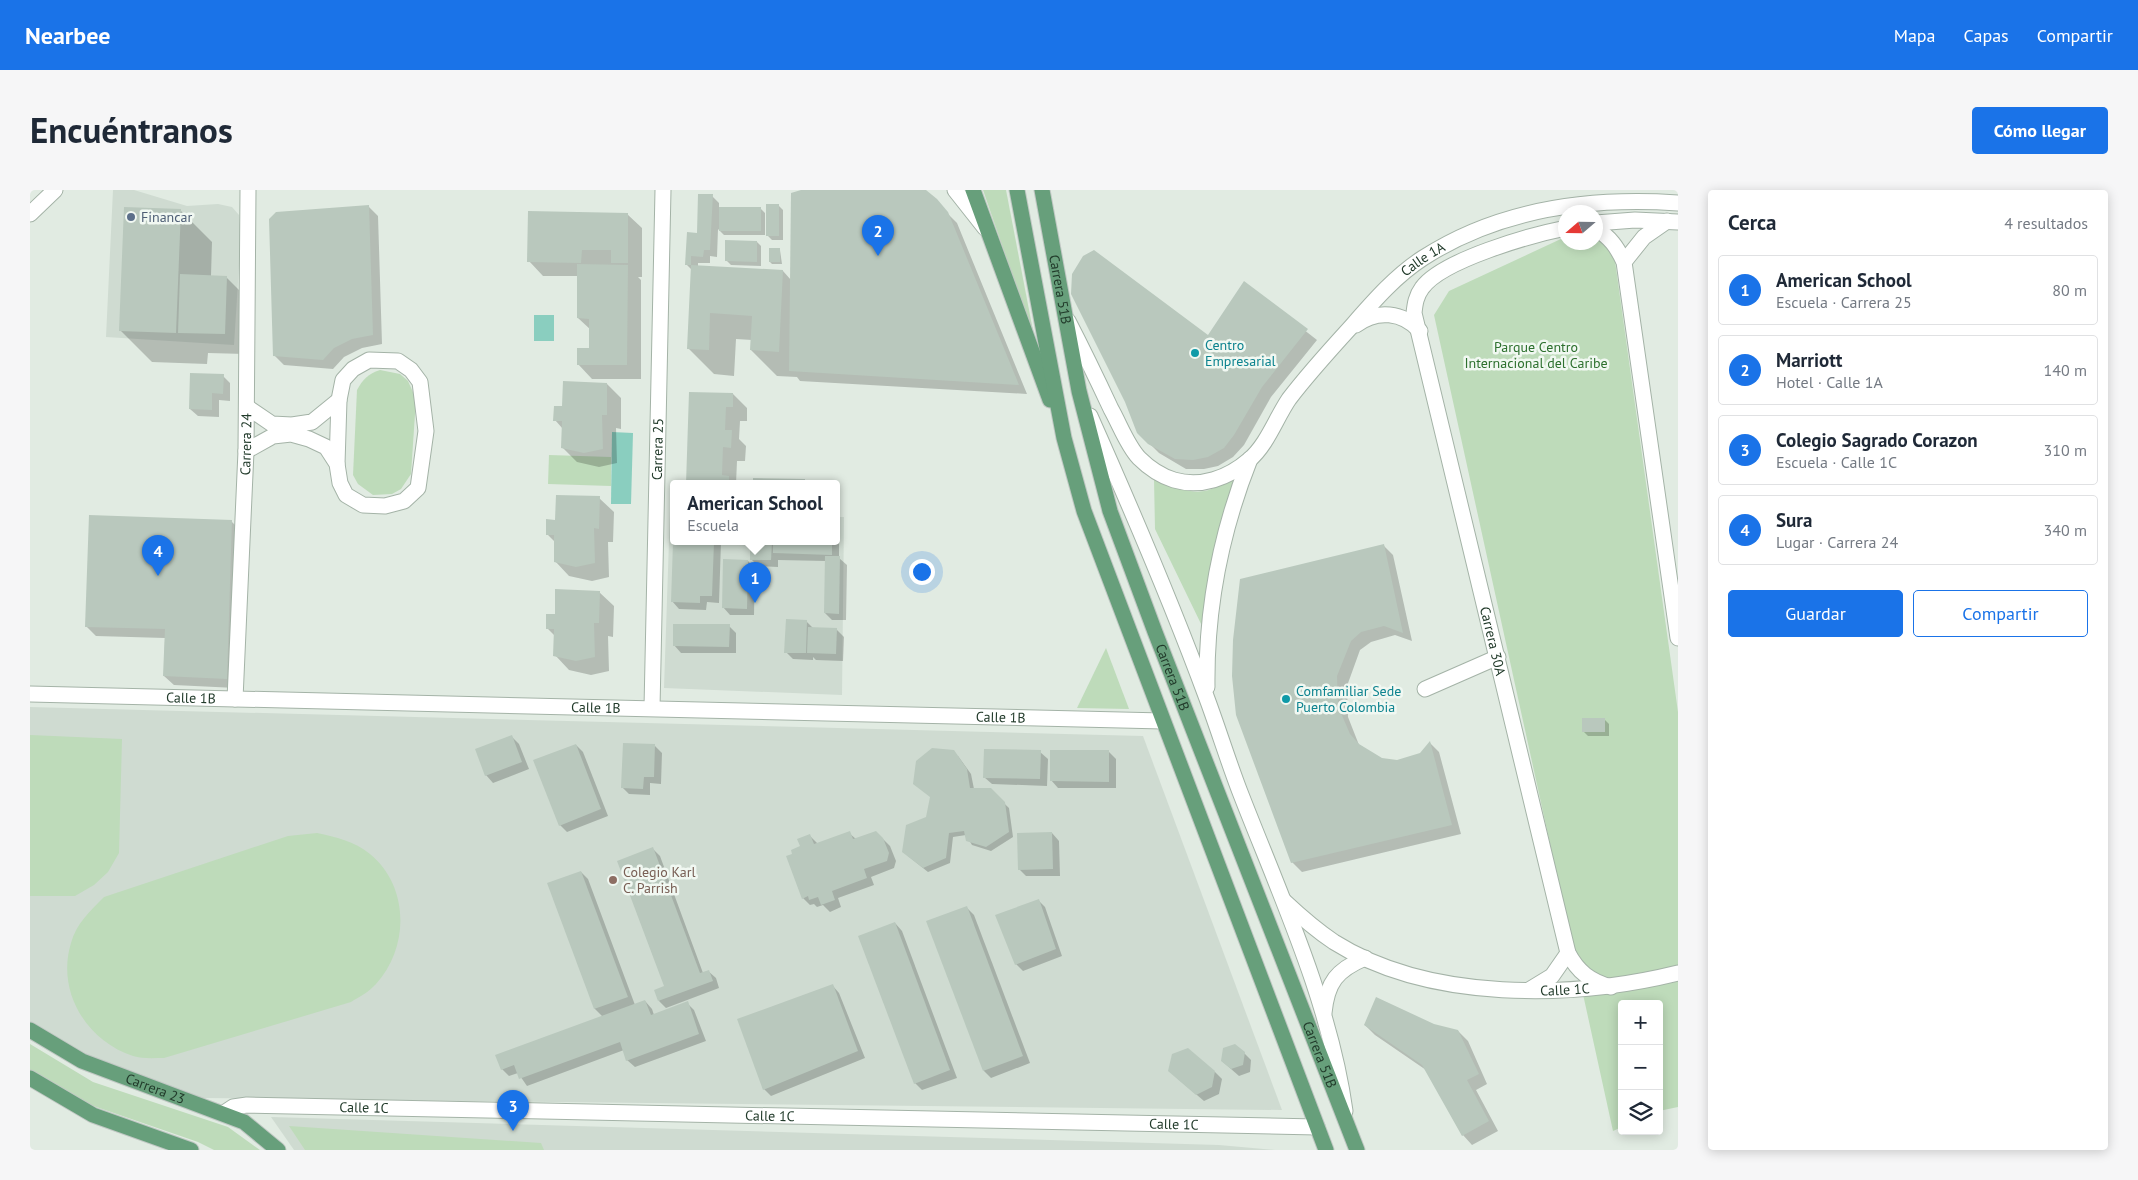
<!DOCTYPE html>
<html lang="es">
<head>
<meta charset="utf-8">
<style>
  :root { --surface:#fff; --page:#f6f6f7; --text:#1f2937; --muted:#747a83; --line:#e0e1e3; --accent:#1a73e8 }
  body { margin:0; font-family:"PT Sans",sans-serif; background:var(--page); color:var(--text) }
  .controls { position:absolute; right:15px; bottom:15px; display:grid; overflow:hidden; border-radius:5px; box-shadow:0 2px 12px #0003 }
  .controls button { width:45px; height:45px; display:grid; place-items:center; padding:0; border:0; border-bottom:1px solid var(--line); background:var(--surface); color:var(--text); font:25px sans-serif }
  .compass { position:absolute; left:1528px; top:15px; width:45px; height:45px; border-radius:50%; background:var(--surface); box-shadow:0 2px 12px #0003; rotate:250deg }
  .you { position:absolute; left:891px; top:381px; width:18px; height:18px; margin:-12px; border:4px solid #fff; border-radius:50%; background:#1a73e8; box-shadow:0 0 0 8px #1a73e833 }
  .badge { display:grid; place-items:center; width:32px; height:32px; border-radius:50%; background:var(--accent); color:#fff; font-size:16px; font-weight:700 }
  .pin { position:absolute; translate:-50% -41px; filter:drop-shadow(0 1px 2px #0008) }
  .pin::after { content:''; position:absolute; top:26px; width:18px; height:15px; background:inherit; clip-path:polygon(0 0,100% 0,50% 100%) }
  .popup { position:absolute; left:640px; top:290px; width:170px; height:65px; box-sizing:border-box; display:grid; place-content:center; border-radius:5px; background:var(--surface); filter:drop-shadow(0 1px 4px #0005); font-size:16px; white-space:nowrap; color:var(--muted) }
  .popup b { font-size:19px; color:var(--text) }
  .popup::after { content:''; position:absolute; left:50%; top:100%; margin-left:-10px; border:10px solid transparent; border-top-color:var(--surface) }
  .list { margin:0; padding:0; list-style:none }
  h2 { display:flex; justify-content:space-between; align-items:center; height:65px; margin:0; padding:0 20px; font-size:21px }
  h2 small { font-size:16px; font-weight:400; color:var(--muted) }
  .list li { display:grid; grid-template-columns:32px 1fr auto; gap:15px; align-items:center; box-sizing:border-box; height:70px; margin:0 10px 10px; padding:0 10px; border:1px solid var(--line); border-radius:5px }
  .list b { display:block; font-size:19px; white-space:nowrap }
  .list p { margin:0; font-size:16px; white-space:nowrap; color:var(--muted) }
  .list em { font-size:16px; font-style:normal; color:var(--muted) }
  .actions { display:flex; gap:10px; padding:15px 20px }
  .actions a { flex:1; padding:11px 0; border:1px solid var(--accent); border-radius:5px; text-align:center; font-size:18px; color:var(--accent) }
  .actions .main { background:var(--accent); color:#fff }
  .icon { flex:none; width:28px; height:28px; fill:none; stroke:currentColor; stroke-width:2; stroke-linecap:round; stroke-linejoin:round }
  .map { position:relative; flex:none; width:1648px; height:960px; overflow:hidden; border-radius:5px }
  header { display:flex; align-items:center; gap:30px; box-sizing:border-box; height:70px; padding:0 25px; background:var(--accent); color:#fff }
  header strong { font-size:24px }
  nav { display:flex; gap:28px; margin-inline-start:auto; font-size:18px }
  .intro { display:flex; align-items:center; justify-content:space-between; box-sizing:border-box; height:120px; padding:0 30px }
  h1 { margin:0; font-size:35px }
  .button { padding:12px 22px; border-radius:5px; background:var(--accent); color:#fff; font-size:18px; font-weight:700 }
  main { display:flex; gap:30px; padding:0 30px }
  aside { flex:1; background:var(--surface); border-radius:5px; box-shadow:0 2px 12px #0003 }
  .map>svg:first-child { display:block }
  .built { fill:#cfdbd1 }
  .green { fill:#bedbba }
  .water { fill:#8acebf }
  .shadow { fill:#0003 }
  .building { fill:#b9c8bd }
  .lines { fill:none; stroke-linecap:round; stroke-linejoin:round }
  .minor-casing { stroke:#a4b3a7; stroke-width:17 }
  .major-casing { stroke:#c1c8c4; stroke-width:17 }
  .minor { stroke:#fff; stroke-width:15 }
  .major { stroke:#679f7b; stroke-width:15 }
  .service-dot { fill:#5c6f8a; stroke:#f1f8f2; stroke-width:2 }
  .culture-dot { fill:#0f9aa8; stroke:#f1f8f2; stroke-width:2 }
  .education-dot { fill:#8d6e63; stroke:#f1f8f2; stroke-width:2 }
  .labels { text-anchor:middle; stroke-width:5; stroke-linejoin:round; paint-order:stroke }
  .service-label { font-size:14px; fill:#4e5e75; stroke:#f1f8f2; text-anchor:start }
  .street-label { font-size:14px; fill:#223b2b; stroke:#f1f8f2 }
  .culture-label { font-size:14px; fill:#0d838f; stroke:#f1f8f2; text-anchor:start }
  .park-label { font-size:14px; fill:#2d702e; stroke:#f1f8f2 }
  .education-label { font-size:14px; fill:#785e54; stroke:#f1f8f2; text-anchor:start }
</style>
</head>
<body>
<header>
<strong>Nearbee</strong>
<nav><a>Mapa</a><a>Capas</a><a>Compartir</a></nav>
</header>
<div class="intro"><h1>Encuéntranos</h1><a class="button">Cómo llegar</a></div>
<main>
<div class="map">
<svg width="1648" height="960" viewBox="0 0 1648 960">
  <rect width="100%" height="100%" fill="#e1ebe2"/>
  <g class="built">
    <polygon points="83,0 104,0 157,16 188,14 202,17 209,25 211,45 204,155 76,147"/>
    <polygon points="640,321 644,322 644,352 806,352 806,327 814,327 812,505 634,498"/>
    <polygon points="0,517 1113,546 1252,920 172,908 50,865 0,833"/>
    <polygon points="241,927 1189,955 1245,960 264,960"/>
  </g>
  <g class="green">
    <polygon points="953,0 976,0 1005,151"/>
    <polygon points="1533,48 1535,48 1536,52 1566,52 1566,48 1574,52 1584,64 1648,522 1648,917 1629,921 1629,814 1592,814 1592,937 1583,941 1404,125 1419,101"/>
    <path d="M 350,180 L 370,184 L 378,191 L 386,209 L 381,284 L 371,299 L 362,304 L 343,305 L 328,294 L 323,285 L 327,200 C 333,189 338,184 350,180 Z"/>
    <polygon points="519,265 581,267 581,296 518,294"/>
    <path d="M 1211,282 L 1173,438 L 1125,339 L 1124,289 C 1167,305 1172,309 1211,282 Z"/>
    <polygon points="1076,458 1099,519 1047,518"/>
    <polygon points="0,545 92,549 89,663 78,682 64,695 45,706 0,706"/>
    <path d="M 287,643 C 306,647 324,651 340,664 C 380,697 379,758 346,794 C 339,802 329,807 321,812 L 134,868 C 124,868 112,869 103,866 C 57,851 26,802 41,753 C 46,734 60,721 74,707 L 258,646 Z"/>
    <polygon points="0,854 63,892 198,937 230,960 184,960 168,952 49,911 0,881"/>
    <polygon points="259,936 511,953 514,960 275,960"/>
  </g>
  <g class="water">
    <rect x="504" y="125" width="20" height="26"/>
    <polygon points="582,242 603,243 601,314 581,314"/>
  </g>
  <g class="shadow">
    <polygon points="775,0 894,0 927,33 997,204 770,191 767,187 747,186 721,160 722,150 706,149 704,186 684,184 658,158 662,80 656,74 682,6 689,13 689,18 730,18 735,23 735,45 694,45 688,39 687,67 680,66 680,73 668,73 668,77 753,81 761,90"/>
    <polygon points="748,15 753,20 753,50 742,50 737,45"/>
    <polygon points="338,16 348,26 352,154 332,158 314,167 303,179 254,175 244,165"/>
    <polygon points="150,20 182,52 181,86 196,87 216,107 215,164 178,163 177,174 122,172 90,140"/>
    <polygon points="597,24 612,38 612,87 608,87 611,90 611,189 562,189 548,174 560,159 561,140 548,128 548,86 513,86 499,71"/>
    <polygon points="727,52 731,56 731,76 701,75 696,70"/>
    <polygon points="750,60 752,74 742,74 740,72"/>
    <polygon points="1214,93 1287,150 1241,207 1214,255 1203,267 1188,276 1174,279 1156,279 1129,263 1108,242 1178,147"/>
    <polygon points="193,186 200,193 200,211 189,210 189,227 168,226 160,219"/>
    <polygon points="577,194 591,208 591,239 586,238 587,273 569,277 547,272 532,257 533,239 525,230 534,217"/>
    <polygon points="660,203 703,204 717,218 717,231 710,231 709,249 716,256 715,271 707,271 706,294 657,294"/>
    <polygon points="724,289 774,291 778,294 724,294"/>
    <polygon points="569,308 584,322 583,352 578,352 579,387 562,391 539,386 525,371 525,352 517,344 526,331"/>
    <polygon points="201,331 211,341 206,498 144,495 134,486 135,448 66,446 56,436"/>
    <polygon points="806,344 809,347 809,368 817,375 816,430 802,430 795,423 796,371 748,370 748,377 728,376 721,369 721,352 806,352"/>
    <polygon points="644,352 691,352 689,413 677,412 676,420 649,419 642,411"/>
    <polygon points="1354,356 1363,365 1382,451 1365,445 1341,452 1330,460 1317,496 1318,527 1329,555 1352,569 1367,571 1391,564 1400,553 1409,562 1431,644 1272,682 1262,672 1207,525"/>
    <polygon points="718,371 725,378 724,425 700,425 693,417"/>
    <polygon points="569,402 584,416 583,447 578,446 579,481 561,485 539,480 525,465 525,446 517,438 526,425"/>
    <polygon points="776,431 783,438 806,439 814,447 813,471 786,470 783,467 783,470 763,469 756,462"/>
    <polygon points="699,436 706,443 706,463 651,463 644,455"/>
    <polygon points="1574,529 1579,534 1579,546 1558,546 1553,541"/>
    <polygon points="482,547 489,554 499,579 463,593 456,585"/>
    <polygon points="546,555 553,562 578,626 537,642 530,635"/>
    <polygon points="625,556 632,563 631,594 620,593 620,605 599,604 592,597"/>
    <polygon points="1010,562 1018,569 1017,596 962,594 954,587"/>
    <polygon points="1079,562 1086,569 1086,598 1028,598 1021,590"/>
    <polygon points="928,566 941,584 944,599 960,600 979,618 983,647 961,661 942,655 936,645 923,647 920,673 898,682 878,666"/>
    <polygon points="846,642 860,656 866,671 864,678 841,687 844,695 808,708 811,717 800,722 793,715 787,717 784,714 780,715 773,708 764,665 780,646 788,654 819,643 826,649"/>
    <polygon points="1022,643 1029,651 1030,686 996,686 989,679"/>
    <polygon points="623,659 630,666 673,783 678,781 686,788 689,798 636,818 629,811 636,797"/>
    <polygon points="551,682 558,689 605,815 615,811 622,819 624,825 657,813 664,820 676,851 605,877 597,870 594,860 497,896 488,883 479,886 472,879 573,827 565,819 519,694"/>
    <polygon points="1008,710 1015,717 1032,766 993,781 986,774"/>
    <polygon points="936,717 944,725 1000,873 961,888 954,881"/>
    <polygon points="865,733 872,741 927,888 892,900 885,893"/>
    <polygon points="802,795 809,803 835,868 741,906 734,899"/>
    <polygon points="1335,835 1404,835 1428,841 1438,851 1457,894 1446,900 1468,941 1442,955 1433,945 1396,880 1345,845"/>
    <polygon points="1214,863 1221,870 1220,882 1209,886 1192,871"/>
    <polygon points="1185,882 1192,889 1189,904 1174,911 1147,888"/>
  </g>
  <g class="building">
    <polygon points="771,0 896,0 907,9 918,22 989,195 759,181 761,3"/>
    <polygon points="668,4 683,4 680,60 674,60 673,67 661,66 661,75 655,75 657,42 667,43"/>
    <rect x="736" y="14" width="13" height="32"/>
    <polygon points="339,15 343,145 322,149 304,158 293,170 243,166 239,29 246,22"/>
    <polygon points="94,17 151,19 146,143 89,141"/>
    <rect x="689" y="17" width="42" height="24"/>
    <polygon points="498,21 598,23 598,73 581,73 581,60 552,60 551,73 497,72"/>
    <polygon points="695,50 727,51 727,72 695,71"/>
    <rect x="739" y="58" width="11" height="14"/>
    <polygon points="1064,60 1178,145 1214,91 1278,139 1232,197 1204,245 1194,258 1178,267 1163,270 1145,269 1118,254 1107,243 1095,212 1041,104 1042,84 1053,66"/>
    <polygon points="547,74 598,75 597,175 547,175 547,158 559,158 559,129 547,128"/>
    <polygon points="661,75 753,80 749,162 720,160 722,126 680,123 679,160 657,159"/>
    <polygon points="150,84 197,86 195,144 148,143"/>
    <polygon points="160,183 194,184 193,204 182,203 182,220 159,219"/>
    <polygon points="533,191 577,193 577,225 572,225 573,259 554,263 531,258 532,231 523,231 524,216 532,216"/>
    <polygon points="659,202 703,203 703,217 696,217 695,240 702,240 701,258 693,257 692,285 699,286 699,294 656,294"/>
    <polygon points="723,288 775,289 775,294 723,294"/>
    <polygon points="526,305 570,306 569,339 564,338 565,373 546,377 524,372 524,345 516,345 516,329 525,330"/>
    <polygon points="59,325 202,330 197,489 133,486 135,439 55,437"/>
    <polygon points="643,352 684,352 682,406 670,406 670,413 641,412"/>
    <polygon points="720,352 742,352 741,370 720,370"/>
    <polygon points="743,352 802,352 802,365 743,363"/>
    <polygon points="1354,354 1373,443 1354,436 1331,442 1321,451 1307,486 1308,516 1320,544 1329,554 1352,568 1367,570 1390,563 1400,551 1422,635 1261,673 1206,525 1202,486 1203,450 1210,389"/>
    <polygon points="795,366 810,366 809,424 794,423"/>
    <polygon points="693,369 718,370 717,419 692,418"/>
    <polygon points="525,399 570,401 569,433 564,433 565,467 546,471 523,466 524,439 516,439 516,424 525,424"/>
    <polygon points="756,429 777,430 776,463 754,463"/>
    <polygon points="643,434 700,434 699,457 643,456"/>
    <polygon points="778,437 807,438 806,464 777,463"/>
    <rect x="1552" y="528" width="23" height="14"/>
    <polygon points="482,545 492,572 455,586 445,559"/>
    <polygon points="593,553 625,554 624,587 614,587 613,599 591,598"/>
    <polygon points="546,554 571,619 529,636 503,570"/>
    <polygon points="902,558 924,560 937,579 940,598 961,598 975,612 979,642 956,657 936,651 934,641 919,643 916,668 893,678 872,662 876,635 896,627 900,607 883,594 886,571"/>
    <polygon points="954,559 1011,560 1010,589 953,588"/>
    <polygon points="1020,560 1079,560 1079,592 1020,591"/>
    <polygon points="820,641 823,649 846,641 853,648 859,663 857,671 834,679 837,688 802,701 805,710 791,715 788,707 779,710 778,706 772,709 756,666 762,664 761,660 770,656 767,649 780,644 784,654"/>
    <polygon points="1022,642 1023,679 988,680 987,643"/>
    <polygon points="623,657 670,783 679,780 683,791 628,811 624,800 634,796 587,671"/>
    <polygon points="551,681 598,807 564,819 517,693"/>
    <polygon points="1009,709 1026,759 985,775 965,725"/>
    <polygon points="937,716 993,866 953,881 896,731"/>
    <polygon points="865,732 920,880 884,894 828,746"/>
    <polygon points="803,794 828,861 733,900 707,829"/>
    <polygon points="1346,807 1404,834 1428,840 1449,884 1437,890 1459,931 1432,946 1392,875 1334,835"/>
    <polygon points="615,810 621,825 658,811 669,844 596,871 590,852 489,889 484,875 471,880 465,865"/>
    <polygon points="1205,854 1215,862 1213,875 1201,879 1191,871 1193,858"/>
    <polygon points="1158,858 1185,881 1182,897 1166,905 1138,881 1142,864"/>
  </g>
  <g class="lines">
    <g class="minor-casing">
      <g id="minor">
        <polyline points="925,0 955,38"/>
        <polyline points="0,24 25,0"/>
        <polyline points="1566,33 1605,30 1648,32"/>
        <path id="s1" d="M 1536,38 C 1501,45 1412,70 1392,98 C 1386,106 1385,114 1384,123 L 1538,763 C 1548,782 1560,791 1581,797"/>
        <path d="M 1566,39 C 1580,47 1587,57 1594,72 L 1648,448"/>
        <polyline points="1594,72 1614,47 1637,31"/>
        <path id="s2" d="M 1038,131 C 1053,160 1067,189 1081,219 C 1090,235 1097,255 1109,268 C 1119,278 1131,286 1144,290 C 1171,298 1198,288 1219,270 C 1237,255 1246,228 1259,209 C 1278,184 1299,161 1320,138 C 1342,113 1365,86 1393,68 C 1469,19 1560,7 1648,13"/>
        <path d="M 1326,135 C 1347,119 1373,122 1390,141"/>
        <path d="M 1060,226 C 1101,318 1141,411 1176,506 C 1188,538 1198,571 1210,602 C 1250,705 1300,812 1315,921"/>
        <polyline points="216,261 243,246 261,244 279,249 296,257 307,274 310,293 316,305 333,315 355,316 374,311 388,298 396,241 390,192 381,180 368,171 339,170 323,179 313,190 309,210 282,232 262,235 242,234 217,217"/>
        <polyline points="307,274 309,210"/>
        <path d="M 1177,497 C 1176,418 1191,342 1220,269"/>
        <polyline points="1395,499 1468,467"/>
        <path id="s3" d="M 0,504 L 1133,531"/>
        <path id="s4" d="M 205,509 L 216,261 L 218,0"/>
        <path id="s5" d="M 622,518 L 633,0"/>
        <path id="s6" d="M 1254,711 C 1270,726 1286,740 1304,752 C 1399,812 1543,809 1648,783"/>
        <polyline points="1499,800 1522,786 1538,763"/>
        <path d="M 1294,823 C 1297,792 1307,780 1335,768"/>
        <path id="s7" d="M 194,923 L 203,917 L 217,915 L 1287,937"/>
      </g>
    </g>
    <g class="major-casing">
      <g id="major">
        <polyline points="943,0 1020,210"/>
        <polyline points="987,0 1034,248 1054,321 1296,960"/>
        <path id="s8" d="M 1012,0 L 1049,201 L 1080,321 L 1125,442 L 1327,960"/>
        <path id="s9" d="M 0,840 L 52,871 L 214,932 L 248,960"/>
        <polyline points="0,888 63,925 161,960"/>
      </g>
    </g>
    <use href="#minor" class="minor"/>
    <use href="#major" class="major"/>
  </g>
  <circle class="service-dot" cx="101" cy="27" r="5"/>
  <g class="culture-dot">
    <circle cx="1165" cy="163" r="5"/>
    <circle cx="1256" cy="509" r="5"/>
  </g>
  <circle class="education-dot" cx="583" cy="690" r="5"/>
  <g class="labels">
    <g class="service-label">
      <text x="111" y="32">Financar</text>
    </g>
    <g class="street-label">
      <text dy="5" stroke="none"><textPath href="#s2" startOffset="545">Calle 1A</textPath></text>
      <text dy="5" stroke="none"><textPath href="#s8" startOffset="101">Carrera 51B</textPath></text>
      <text dy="5" stroke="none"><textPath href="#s4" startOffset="255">Carrera 24</textPath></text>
      <text dy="5" stroke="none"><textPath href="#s5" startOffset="259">Carrera 25</textPath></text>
      <text dy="5" stroke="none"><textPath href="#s1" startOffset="522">Carrera 30A</textPath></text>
      <text dy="5" stroke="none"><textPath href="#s8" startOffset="506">Carrera 51B</textPath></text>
      <text dy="5" stroke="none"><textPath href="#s3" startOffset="161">Calle 1B</textPath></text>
      <text dy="5" stroke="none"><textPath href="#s3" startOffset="566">Calle 1B</textPath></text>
      <text dy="5" stroke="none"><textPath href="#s3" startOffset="971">Calle 1B</textPath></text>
      <text dy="5" stroke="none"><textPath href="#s6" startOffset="304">Calle 1C</textPath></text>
      <text dy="5" stroke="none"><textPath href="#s8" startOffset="911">Carrera 51B</textPath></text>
      <text dy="5" stroke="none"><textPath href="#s9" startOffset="139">Carrera 23</textPath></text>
      <text dy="5" stroke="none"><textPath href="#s7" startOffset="142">Calle 1C</textPath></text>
      <text dy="5" stroke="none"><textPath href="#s7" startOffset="548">Calle 1C</textPath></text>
      <text dy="5" stroke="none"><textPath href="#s7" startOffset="952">Calle 1C</textPath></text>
    </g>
    <g class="culture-label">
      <text x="1175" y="160">Centro<tspan x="1175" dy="16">Empresarial</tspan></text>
      <text x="1266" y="506">Comfamiliar Sede<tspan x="1266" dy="16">Puerto Colombia</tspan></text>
    </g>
    <g class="park-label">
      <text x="1506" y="162">Parque Centro<tspan x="1506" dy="16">Internacional del Caribe</tspan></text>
    </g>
    <g class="education-label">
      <text x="593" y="687">Colegio Karl<tspan x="593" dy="16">C. Parrish</tspan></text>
    </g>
  </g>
</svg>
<div class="controls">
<button>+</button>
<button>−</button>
<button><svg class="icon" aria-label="layers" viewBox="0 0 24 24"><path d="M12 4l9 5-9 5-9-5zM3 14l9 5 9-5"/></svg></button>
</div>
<svg class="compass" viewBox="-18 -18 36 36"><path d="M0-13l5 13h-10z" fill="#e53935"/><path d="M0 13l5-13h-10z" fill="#747a83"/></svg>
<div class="you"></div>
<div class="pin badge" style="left:725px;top:413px">1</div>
<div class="popup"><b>American School</b>Escuela</div>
<div class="pin badge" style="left:848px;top:66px">2</div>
<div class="pin badge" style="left:483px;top:941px">3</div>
<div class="pin badge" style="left:128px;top:386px">4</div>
</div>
<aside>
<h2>Cerca<small>4 resultados</small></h2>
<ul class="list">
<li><span class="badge">1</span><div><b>American School</b><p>Escuela · Carrera 25</p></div><em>80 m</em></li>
<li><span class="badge">2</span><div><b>Marriott</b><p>Hotel · Calle 1A</p></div><em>140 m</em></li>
<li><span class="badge">3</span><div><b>Colegio Sagrado Corazon</b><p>Escuela · Calle 1C</p></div><em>310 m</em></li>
<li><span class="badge">4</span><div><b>Sura</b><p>Lugar · Carrera 24</p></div><em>340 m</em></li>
</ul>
<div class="actions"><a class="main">Guardar</a><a>Compartir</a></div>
</aside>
</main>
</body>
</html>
